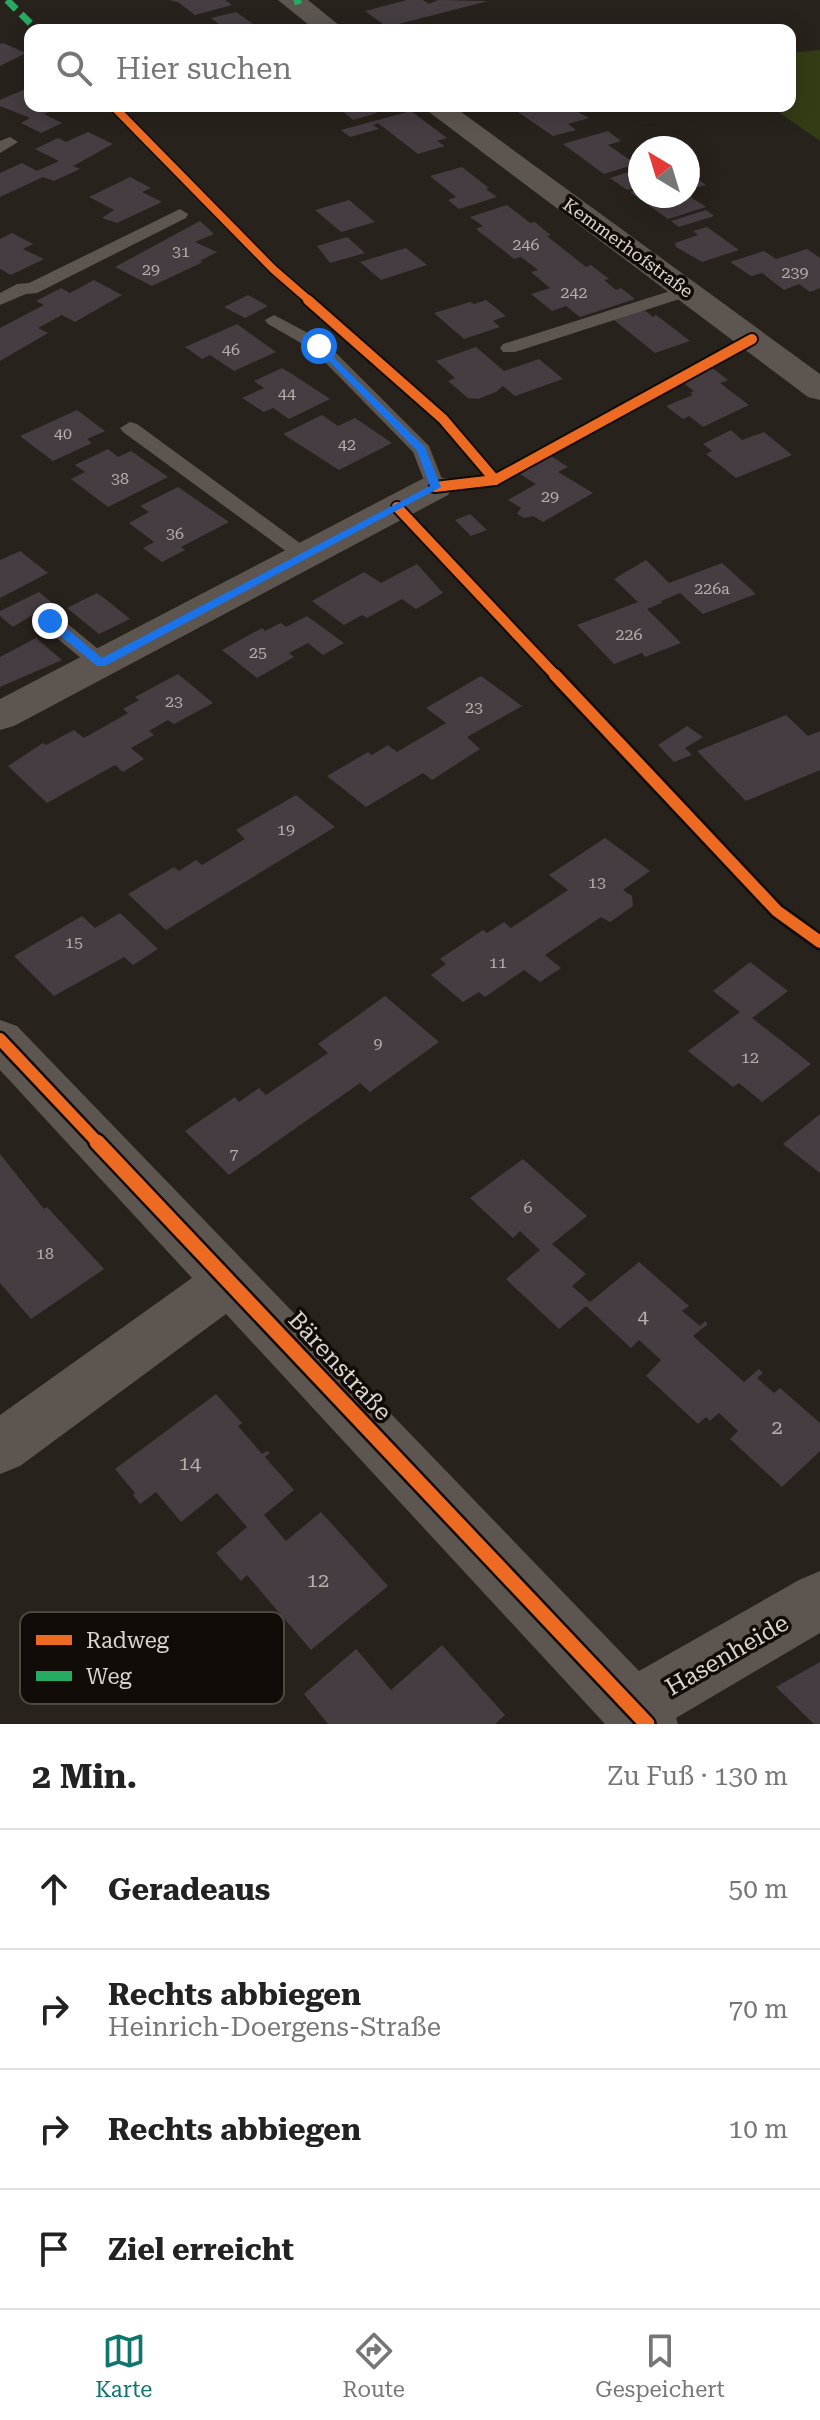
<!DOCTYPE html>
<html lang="de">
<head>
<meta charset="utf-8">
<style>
  :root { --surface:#fff; --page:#f2f2f2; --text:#222; --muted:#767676; --line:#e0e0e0; --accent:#0f766e }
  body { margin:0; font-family:"Roboto Serif",serif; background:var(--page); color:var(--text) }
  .compass { position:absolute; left:628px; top:136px; width:72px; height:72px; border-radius:50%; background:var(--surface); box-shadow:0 4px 20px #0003; rotate:322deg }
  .stop { position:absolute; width:24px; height:24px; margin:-18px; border:6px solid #1a73e8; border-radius:50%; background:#fff }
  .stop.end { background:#1a73e8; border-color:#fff; box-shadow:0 2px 8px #0008 }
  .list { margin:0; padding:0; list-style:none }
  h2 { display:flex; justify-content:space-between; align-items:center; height:104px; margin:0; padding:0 32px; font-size:34px }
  h2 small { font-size:26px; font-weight:400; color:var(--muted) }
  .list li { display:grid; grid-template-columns:52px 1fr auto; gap:24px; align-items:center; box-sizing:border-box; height:120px; padding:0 32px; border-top:2px solid var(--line) }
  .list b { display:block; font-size:30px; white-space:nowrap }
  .list p { margin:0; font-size:26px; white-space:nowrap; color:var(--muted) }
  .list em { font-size:26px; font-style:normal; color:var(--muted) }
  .icon { flex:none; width:44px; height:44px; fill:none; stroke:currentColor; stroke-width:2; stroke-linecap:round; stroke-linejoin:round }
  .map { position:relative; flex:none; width:820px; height:1724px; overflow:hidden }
  .search { position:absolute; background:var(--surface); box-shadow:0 4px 20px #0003; left:24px; right:24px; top:24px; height:88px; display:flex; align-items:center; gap:20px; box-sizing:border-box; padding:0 28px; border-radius:16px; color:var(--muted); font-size:30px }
  .sheet { height:584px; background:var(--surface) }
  nav { display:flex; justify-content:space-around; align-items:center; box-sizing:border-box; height:112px; border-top:2px solid var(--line); background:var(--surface); font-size:22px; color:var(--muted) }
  nav a { display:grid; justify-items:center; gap:4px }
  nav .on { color:var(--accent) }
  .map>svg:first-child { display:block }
  .green { fill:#343c16 }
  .building { fill:#463d42 }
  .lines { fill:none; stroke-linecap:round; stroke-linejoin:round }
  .lane { fill:#5d5550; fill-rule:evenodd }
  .street { fill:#5d5550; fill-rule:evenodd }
  .quiet { stroke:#26ab63; stroke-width:7; stroke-dasharray:13 7; stroke-linecap:butt }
  .cycleway-far3-casing { stroke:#110c08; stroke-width:11 }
  .cycleway-far2-casing { stroke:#110c08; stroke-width:14 }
  .cycleway-far1-casing { stroke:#110c08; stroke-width:17 }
  .cycleway-casing { stroke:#110c08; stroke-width:20 }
  .cycleway-far3 { stroke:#ed6a23; stroke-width:8 }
  .cycleway-far2 { stroke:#ed6a23; stroke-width:10 }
  .cycleway-far1 { stroke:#ed6a23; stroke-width:12 }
  .cycleway { stroke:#ed6a23; stroke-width:15 }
  .route { fill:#1a73e8 }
  .labels { text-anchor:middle; stroke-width:7; stroke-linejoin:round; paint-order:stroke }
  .number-label { font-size:16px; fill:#b6aeab }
  .far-street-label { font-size:18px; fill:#dcd4ce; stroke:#110c08 }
  .near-number-label { font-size:20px; fill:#b6aeab }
  .near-street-label { font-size:24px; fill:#dcd4ce; stroke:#110c08 }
  .key { fill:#110c08; stroke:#4e4843; stroke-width:2 }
  .key-label { font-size:22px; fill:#dcd4ce }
</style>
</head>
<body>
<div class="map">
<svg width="820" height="1724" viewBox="0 0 820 1724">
  <rect width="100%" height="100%" fill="#28221c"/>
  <polygon class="green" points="820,50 820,141 770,106 790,106 790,53"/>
  <g class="building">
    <polygon points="169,0 225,0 232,5 195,15 178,2"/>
    <polygon points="407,0 423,0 429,4 438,0 488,1 387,27 365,11"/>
    <polygon points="236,12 253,24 264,30 209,30 221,26 211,18"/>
    <polygon points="3,43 26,53 0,66 0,44"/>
    <polygon points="30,87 30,106 63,106 44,114 62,123 41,133 21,123 30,118 0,106 0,100"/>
    <polygon points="318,106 368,106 377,113 353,120 339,108 326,112"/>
    <polygon points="509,106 567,106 589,118 568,124 576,130 553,136"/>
    <polygon points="411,111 447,138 437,141 445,146 418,154 378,123 373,125 379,129 350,137 341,130"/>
    <polygon points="608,131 621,141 608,145 636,164 604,174 563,144"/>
    <polygon points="88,132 113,144 73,166 80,169 54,181 43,177 0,197 0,173 22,163 37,171 59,161 35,149 58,138 66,142"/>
    <polygon points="462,167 489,188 486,189 497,197 459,209 448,200 456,197 430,176"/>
    <polygon points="635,170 640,174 640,186 627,190 610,178"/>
    <polygon points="690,173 706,185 688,190"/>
    <polygon points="130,177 151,188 142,192 162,202 117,223 102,218 114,210 89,197"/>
    <polygon points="640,189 640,196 689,196 706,207 668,219 630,192"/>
    <polygon points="349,200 375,222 341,232 315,210"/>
    <polygon points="507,205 530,223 535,222 543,229 551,235 547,236 586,267 591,265 609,279 604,280 616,290 621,288 635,299 580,317 566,306 552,311 531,294 550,288 531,272 538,270 521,257 514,259 476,229 483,226 470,217"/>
    <polygon points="706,210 714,216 679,227 671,221"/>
    <polygon points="200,221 214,234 195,242 217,252 200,261 203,262 152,286 115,267"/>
    <polygon points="707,227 739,250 702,262 676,247 675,243 698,235 693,231"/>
    <polygon points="12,233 33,244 23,249 44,259 11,275 0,269 0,239"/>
    <polygon points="347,237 365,253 330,263 317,246"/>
    <polygon points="406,248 427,265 381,280 360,262"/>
    <polygon points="807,249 820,258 820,288 810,292 799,284 784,290 762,273 751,276 730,262 764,251 776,259"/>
    <polygon points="94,280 122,295 75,322 62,315 38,328 48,333 0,361 0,328 44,305 36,301 61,288 70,293"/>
    <polygon points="248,295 268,306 245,318 224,307"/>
    <polygon points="486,300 506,316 493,321 500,327 464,339 434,313 470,302 474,304"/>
    <polygon points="644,310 653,317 656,315 690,341 655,353 614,320"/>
    <polygon points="237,324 276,352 234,371 210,355 202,359 185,347"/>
    <polygon points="476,347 504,371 539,359 563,379 515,396 503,386 496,392 478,399 468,398 448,381 455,378 436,361"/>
    <polygon points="711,367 728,380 720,383 749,405 703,427 689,416 683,419 666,406 693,395 690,393 694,391 682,382"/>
    <polygon points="282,368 292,374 330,399 289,419 273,408 264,412 242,398 264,388 254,381"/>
    <polygon points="77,410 105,431 87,439 92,443 53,461 20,436"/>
    <polygon points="322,415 338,426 355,418 392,443 339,470 283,434"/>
    <polygon points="731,430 742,440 764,432 792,455 736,478 706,454 712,451 703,444"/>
    <polygon points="108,449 118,457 131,451 168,477 108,507 71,479 85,472 75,465"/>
    <polygon points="551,456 568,467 558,472 593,493 543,522 533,516 524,518 517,514 521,508 508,500 536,484 520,474"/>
    <polygon points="178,487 229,522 181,547 185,550 162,562 143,548 154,542 129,523 149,512 140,506"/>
    <polygon points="470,514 487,530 471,536 455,520"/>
    <polygon points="20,551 48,573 0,598 0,560"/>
    <polygon points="646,560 669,583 722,563 756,594 703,614 680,593 661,601 662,603 647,609 681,643 645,657 642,653 614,664 577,625 638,602 614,579"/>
    <polygon points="417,564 443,593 416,609 402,599 367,618 362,615 344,625 312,601 364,572 381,583"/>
    <polygon points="39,592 52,603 13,627 0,616 0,611"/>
    <polygon points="97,593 108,601 130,619 99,634 67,608"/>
    <polygon points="307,616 344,643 323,655 308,643 289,653 294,657 257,678 222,650 262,628 265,631 281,623 286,627"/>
    <polygon points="36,638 62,660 0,687 0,657"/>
    <polygon points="178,674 213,703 174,724 168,720 149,731 154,735 131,748 144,759 123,772 115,765 47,803 8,766 43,743 46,745 74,730 84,738 128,713 123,709 139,700 135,697"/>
    <polygon points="481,676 522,706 467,737 480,749 432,780 423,773 366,807 327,776 368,752 372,755 388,745 397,752 446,723 426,708"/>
    <polygon points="786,715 808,736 820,731 820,770 746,801 697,751"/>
    <polygon points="687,726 703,737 685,748 692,755 674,762 658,745"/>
    <polygon points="296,795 335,827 166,930 128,894 174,867 179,871 196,860 202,865 245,839 236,830"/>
    <polygon points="605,838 650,871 623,890 632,896 633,906 610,922 601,917 545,955 561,968 540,982 524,970 485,997 479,992 463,1002 431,975 446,964 440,959 483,930 487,933 504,922 511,928 568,890 549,875"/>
    <polygon points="120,913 158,949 133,965 124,957 54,996 14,956 82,916 95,928"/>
    <polygon points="750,962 788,991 752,1018 811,1064 762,1102 739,1083 733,1087 688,1051 740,1012 713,991"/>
    <polygon points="385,996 439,1042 370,1092 360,1083 229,1175 185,1131 235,1097 239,1102 259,1088 266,1095 328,1053 318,1044"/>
    <polygon points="820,1114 820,1173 783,1144"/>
    <polygon points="0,1154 44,1209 47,1207 104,1269 31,1319 0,1283"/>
    <polygon points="523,1159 587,1216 552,1244 586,1274 572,1286 590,1302 639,1262 689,1306 682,1311 700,1326 705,1321 708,1324 693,1336 744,1382 759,1369 763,1373 757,1378 774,1393 780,1388 820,1423 820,1451 782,1487 730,1439 738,1431 719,1413 710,1421 706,1417 698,1424 646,1376 661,1360 639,1340 631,1348 586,1306 559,1329 506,1279 540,1250 520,1231 513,1238 470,1198"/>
    <polygon points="216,1394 242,1423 238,1426 262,1454 267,1451 270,1453 265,1457 294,1490 264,1515 286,1541 321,1512 388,1586 311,1650 247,1575 241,1581 216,1553 247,1527 217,1493 181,1522 156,1492 140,1504 133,1495 135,1493 115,1469"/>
    <polygon points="442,1645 505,1715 495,1724 328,1724 304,1694 356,1649 391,1690"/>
    <polygon points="820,1662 820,1724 814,1724 776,1687"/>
  </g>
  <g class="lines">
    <g class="lane">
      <polygon points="10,137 18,142 0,153 0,141"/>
      <polygon points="180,209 188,214 186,218 37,293 26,294 0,305 0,293 17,284 29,283"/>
      <polygon points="686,286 695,291 692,295 515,352 503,352 500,348 503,344"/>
      <polygon points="274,315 325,342 429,446 445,487 442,491 428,491 413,452 313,350 268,324 265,320"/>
      <polygon points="130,422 137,424 312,552 315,556 312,560 298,560 123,432 120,428"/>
      <polygon points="50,614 58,616 109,658 112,663 109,668 93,668 42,626 39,621"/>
    </g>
    <g class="street">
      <polygon points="278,0 308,0 345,30 315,30"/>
      <polygon points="421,106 453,106 820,374 820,400 808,397"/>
      <polygon points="435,476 448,479 453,487 448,495 14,726 0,730 0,699 422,479"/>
      <polygon points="0,1020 17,1026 639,1671 799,1580 820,1571 820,1633 676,1718 678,1724 605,1724 226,1314 20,1466 0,1474 0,1415 192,1278 0,1070"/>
    </g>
    <g class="quiet">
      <polyline points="7,0 37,30"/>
      <polyline points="294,2 301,0"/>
    </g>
    <g class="cycleway-far3-casing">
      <polyline id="cycleway-far3" points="113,106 273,269 311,302"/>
    </g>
    <g class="cycleway-far2-casing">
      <g id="cycleway-far2">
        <polyline points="308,300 443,419 495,480"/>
        <polyline points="435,487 495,480 752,339"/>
        <polyline points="397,507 557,677"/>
      </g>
    </g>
    <g class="cycleway-far1-casing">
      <g id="cycleway-far1">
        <polyline points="555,675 777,911 820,942"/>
        <polyline points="0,1039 99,1144"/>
      </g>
    </g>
    <g class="cycleway-casing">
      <polyline id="cycleway" points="97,1142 647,1724"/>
    </g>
    <use href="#cycleway-far3" class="cycleway-far3"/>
    <use href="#cycleway-far2" class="cycleway-far2"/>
    <use href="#cycleway-far1" class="cycleway-far1"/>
    <use href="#cycleway" class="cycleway"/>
  </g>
  <polygon class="route" points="319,343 425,447 441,487 105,666 97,666 46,624 46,618 54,618 102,658 430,486 417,451 316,348"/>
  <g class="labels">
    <g class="number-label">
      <text x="526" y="250">246</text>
      <text x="181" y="257">31</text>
      <text x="151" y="275">29</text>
      <text x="795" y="278">239</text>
      <text x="574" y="298">242</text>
      <text x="231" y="355">46</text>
      <text x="287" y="399">44</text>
      <text x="63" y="439">40</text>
      <text x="347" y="450">42</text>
      <text x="120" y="484">38</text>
      <text x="550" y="502">29</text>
      <text x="175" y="539">36</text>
      <text x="712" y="594">226a</text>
      <text x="629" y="640">226</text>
      <text x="258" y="658">25</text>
      <text x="174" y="707">23</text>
      <text x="474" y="713">23</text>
      <text x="286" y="835">19</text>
      <text x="597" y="888">13</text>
      <text x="74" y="948">15</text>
      <text x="498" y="968">11</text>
      <text x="378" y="1049">9</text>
      <text x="750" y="1063">12</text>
      <text x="234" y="1159">7</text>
      <text x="528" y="1213">6</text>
      <text x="45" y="1259">18</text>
    </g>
    <g class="far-street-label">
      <text transform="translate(628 248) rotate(36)" y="6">Kemmerhofstraße</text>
    </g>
    <g class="near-number-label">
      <text x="643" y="1323">4</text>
      <text x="777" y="1434">2</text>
      <text x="190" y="1470">14</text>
      <text x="318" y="1587">12</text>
    </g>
    <g class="near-street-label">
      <text transform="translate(340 1366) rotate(47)" y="8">Bärenstraße</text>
      <text transform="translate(727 1655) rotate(-30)" y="8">Hasenheide</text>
    </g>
  </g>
  <rect x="20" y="1612" width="264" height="92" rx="12" class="key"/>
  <rect x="36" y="1635" width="36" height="10" fill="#ed6a23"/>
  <rect x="36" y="1671" width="36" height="10" fill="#26ab63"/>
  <g class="key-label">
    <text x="86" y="1648">Radweg</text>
    <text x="86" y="1684">Weg</text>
  </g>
</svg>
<svg class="compass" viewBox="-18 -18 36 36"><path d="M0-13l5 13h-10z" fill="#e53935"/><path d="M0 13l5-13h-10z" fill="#767676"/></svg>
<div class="stop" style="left:319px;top:346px"></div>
<div class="stop end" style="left:50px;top:621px"></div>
<div class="search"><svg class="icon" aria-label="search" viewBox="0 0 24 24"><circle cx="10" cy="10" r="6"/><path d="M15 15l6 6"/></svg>Hier suchen</div>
</div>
<section class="sheet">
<h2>2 Min.<small>Zu Fuß · 130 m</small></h2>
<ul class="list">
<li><svg class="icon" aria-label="ahead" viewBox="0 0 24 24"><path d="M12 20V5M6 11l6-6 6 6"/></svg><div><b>Geradeaus</b></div><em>50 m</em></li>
<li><svg class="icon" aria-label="right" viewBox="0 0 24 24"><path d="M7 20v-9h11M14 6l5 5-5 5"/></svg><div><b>Rechts abbiegen</b><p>Heinrich-Doergens-Straße</p></div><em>70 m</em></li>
<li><svg class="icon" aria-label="right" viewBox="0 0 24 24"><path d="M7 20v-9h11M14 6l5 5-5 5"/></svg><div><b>Rechts abbiegen</b></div><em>10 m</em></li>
<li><svg class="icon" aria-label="arrive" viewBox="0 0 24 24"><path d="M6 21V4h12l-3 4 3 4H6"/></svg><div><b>Ziel erreicht</b></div></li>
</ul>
</section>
<nav>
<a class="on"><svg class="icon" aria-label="map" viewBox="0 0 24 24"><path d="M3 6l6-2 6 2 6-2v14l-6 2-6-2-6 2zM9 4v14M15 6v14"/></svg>Karte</a>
<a><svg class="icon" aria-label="directions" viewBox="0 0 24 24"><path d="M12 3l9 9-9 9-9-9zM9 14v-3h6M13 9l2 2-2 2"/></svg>Route</a>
<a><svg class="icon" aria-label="saved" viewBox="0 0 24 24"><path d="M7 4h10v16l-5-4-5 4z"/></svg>Gespeichert</a>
</nav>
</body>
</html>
